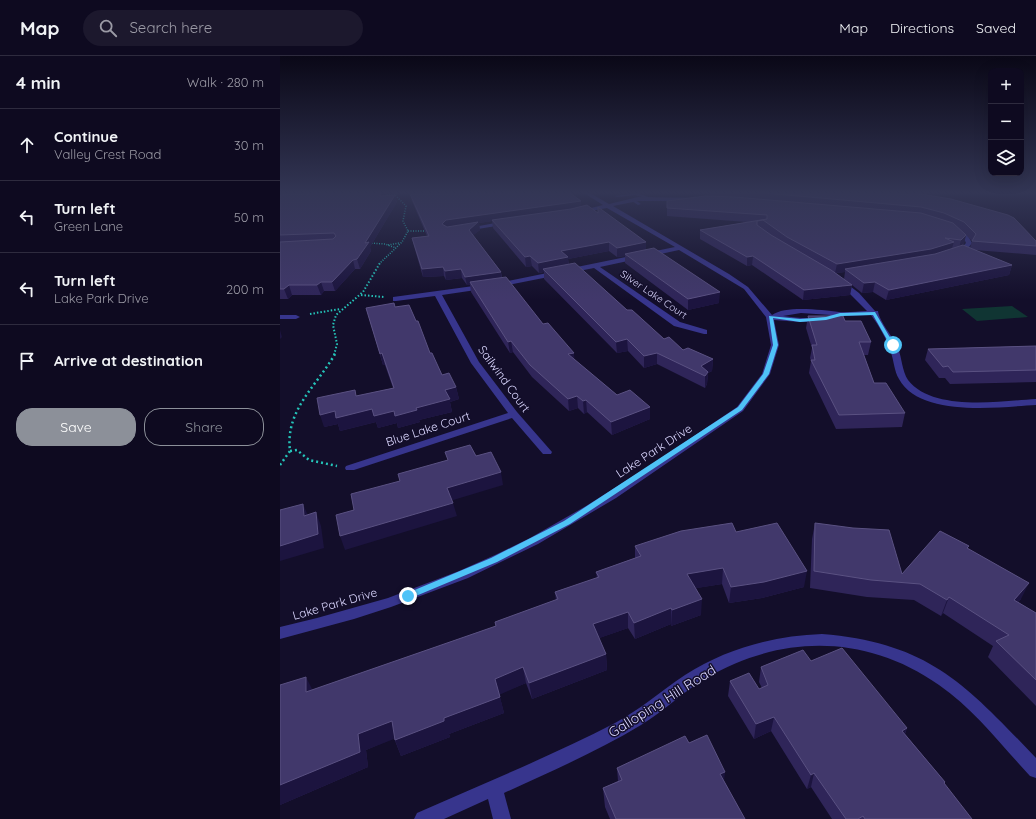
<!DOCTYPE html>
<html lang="en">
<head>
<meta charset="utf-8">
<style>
  :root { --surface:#0e0a20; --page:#1c182d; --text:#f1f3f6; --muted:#9b9aa5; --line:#2e2b3e; --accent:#8c9099 }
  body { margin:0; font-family:Quicksand,sans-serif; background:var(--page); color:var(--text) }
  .controls { position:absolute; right:12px; top:12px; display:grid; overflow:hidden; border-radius:8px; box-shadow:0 4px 16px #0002 }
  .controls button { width:36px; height:36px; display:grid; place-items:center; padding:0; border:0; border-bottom:1px solid var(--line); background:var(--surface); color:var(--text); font:20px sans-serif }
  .stop { position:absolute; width:12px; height:12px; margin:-9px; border:3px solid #4fc3f7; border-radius:50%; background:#fff }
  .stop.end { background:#4fc3f7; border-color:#fff; box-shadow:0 1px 4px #0008 }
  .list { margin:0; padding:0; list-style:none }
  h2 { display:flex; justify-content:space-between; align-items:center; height:52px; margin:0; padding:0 16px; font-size:17px }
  h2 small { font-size:13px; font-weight:400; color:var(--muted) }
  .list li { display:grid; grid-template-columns:26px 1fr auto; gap:12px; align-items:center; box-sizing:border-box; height:72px; padding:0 16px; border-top:1px solid var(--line) }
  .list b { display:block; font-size:15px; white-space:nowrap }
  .list p { margin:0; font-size:13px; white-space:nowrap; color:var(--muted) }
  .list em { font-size:13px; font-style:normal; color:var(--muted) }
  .actions { display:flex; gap:8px; padding:12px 16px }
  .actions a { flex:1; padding:9px 0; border:1px solid var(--accent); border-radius:16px; text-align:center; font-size:14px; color:var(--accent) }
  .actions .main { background:var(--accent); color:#fff }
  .icon { flex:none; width:22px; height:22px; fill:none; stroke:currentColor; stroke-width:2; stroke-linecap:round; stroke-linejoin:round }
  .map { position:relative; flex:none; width:756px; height:763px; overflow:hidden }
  header { display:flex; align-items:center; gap:24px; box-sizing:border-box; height:56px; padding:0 20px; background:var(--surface); border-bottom:1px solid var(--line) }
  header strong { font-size:19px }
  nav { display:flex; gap:22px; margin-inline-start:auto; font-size:14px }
  .search { width:280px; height:36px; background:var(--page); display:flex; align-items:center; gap:10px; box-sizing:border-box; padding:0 14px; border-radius:22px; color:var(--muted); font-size:15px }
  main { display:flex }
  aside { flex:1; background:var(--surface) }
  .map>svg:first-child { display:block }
  .green { fill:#103533 }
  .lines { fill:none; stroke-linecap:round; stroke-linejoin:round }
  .path-far2 { stroke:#25c5ba; stroke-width:1.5; stroke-dasharray:1 1.5; stroke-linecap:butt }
  .path-far1 { stroke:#25c5ba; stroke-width:2; stroke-dasharray:1.5 2; stroke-linecap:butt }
  .path { stroke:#25c5ba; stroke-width:2.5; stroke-dasharray:2 3; stroke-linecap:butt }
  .lane { fill:#37358d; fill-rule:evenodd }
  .street { fill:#37358d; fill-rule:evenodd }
  .wall { fill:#2f2559; fill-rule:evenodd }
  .shaded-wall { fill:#1c143f }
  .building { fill:#41386b; stroke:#5a5182 }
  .route { fill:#4fc3f7 }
  .labels { text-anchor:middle; stroke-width:3; stroke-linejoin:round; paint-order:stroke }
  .far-street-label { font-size:10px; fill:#dbd7ff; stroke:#130e2a }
  .street-label { font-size:12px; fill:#dbd7ff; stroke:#130e2a }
  .near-street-label { font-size:14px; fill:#dbd7ff; stroke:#130e2a }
</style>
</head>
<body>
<header>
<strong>Map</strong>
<div class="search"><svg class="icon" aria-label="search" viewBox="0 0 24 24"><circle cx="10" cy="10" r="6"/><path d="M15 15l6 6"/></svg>Search here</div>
<nav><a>Map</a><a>Directions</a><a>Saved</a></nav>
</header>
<main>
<aside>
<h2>4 min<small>Walk · 280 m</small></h2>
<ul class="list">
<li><svg class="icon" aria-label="ahead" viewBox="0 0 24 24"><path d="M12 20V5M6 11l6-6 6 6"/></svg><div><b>Continue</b><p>Valley Crest Road</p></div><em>30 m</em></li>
<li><svg class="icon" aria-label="left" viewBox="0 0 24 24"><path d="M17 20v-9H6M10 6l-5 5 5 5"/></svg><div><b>Turn left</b><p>Green Lane</p></div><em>50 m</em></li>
<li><svg class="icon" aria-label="left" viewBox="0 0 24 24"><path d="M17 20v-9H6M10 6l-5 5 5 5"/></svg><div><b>Turn left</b><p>Lake Park Drive</p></div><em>200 m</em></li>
<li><svg class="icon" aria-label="arrive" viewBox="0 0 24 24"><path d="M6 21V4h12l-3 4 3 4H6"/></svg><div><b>Arrive at destination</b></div></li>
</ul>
<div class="actions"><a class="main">Save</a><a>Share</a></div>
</aside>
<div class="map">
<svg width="756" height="763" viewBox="0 0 756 763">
  <rect width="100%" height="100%" fill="#130e2a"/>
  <polygon class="green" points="732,250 748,261 697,265 682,253"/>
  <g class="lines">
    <g class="path-far2">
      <polyline points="104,139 115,139"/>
      <polyline points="128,175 148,175"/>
      <polyline points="89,187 105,188 116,192"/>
      <polyline points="108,189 119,187"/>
      <polyline points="99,208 122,186 128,175 123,165 126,150 115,139 117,137"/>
    </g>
    <g class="path-far1">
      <polyline points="81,239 104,241"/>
      <polyline points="30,258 60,253"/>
      <polyline points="54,299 57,288 53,269 56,259 83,236 100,207"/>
    </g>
    <g class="path">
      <polyline points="10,395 17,394 29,404 57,410"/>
      <path d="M 0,409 L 10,395 C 5,354 36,331 55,298"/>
    </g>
    <g class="lane">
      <polygon points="357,137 374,143 372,144 355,139 337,141 335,140"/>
      <polygon points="352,143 354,143 361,148 358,149 352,145"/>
    </g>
    <g class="street">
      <path d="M 304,137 L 310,137 L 329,148 L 358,141 L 424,142 L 422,145 L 358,145 L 333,150 L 449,218 L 468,231 L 492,259 C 506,249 542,254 559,256 C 568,257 578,255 587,255 L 557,225 L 562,224 L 579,237 L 595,255 L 598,255 C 599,265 613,281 618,292 C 622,302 622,315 628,324 C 653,356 720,345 756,343 L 756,349 C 719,351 640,362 619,323 C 614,315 614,305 611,297 C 607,283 599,270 591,259 L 561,260 L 546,265 L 520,266 L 494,264 L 499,289 L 490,318 L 463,355 L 336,442 L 258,488 L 188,522 L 111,551 L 74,563 L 0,583 L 0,571 L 37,562 L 108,542 L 179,515 L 215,499 L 250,482 L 306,450 L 371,409 L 457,351 L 482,318 L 491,289 L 486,261 L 464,233 L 399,194 L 320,211 L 400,266 L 427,274 L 427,278 L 424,278 L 394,270 L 314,212 L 223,230 L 162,239 L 199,306 L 237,356 L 272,396 L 271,398 L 263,398 L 232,362 L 74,414 L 66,414 L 65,412 L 66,410 L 228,357 L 191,307 L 155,240 L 116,245 L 113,245 L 113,241 L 223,226 L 395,191 L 327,152 L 299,157 L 299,155 L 323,149 ZM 521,257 L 551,259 C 536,264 518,262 503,260 Z"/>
      <polygon points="226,165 229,167 228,168 186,175 183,173"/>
      <path d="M 675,171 L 687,178 L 692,187 L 686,195 L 676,199 L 673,197 C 678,193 681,193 686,187 L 683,180 L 673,174 L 672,173 Z"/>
      <polygon points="0,259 16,259 20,261 16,263 0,263"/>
      <path d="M 542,578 C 650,587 686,629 756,702 L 756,722 L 750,720 C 721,689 694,653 659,629 C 586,578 502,578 426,622 C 403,636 384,655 361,669 C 318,695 270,716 224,737 L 231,763 L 213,763 L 208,743 L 164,763 L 134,763 L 137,757 C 203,728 271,700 335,667 C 361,653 381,635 405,619 C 447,592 493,580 542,578 Z"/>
    </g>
  </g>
  <g class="wall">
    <polygon points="0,137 106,137 105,140 115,139 117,146 90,191 91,195 80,213 75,213 55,235 44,235 41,239 12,239 8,243 0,243"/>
    <path d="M 430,137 L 615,137 L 756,185 L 756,199 L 695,194 L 732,209 L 729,219 L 606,244 L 593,236 L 582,237 L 572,229 L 570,239 L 523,244 L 472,209 L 467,210 L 420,183 L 420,174 L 467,166 L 387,160 L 387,145 L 430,140 ZM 686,179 L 692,185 L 690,192 L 682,189 L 684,187 ZM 565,216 L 564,223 L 556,217 Z"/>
    <polygon points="130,138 301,150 318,157 366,186 366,193 439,247 408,254 345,207 345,200 337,201 329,195 288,203 289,209 384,283 403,294 433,303 432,315 428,317 427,328 425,332 377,308 364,312 348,295 337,297 264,223 264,216 259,217 252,210 246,211 213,172 212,165 199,167 200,174 193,179 221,216 222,221 263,268 295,304 337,339 370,351 370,363 332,379 307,356 304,358 298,352 289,355 252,321 233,296 230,297 191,236 190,229 187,229 182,222 166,224 164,220 143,221 134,190 132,182 147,180 132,145"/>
    <polygon points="115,251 150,297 162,319 176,331 179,343 170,346 172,356 139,364 140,366 118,372 117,367 98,372 96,366 60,375 58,368 44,371 77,340 113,332 105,309 103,309 86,252"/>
    <polygon points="528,260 565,265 591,286 588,299 584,299 594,327 625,357 622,371 556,373 529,317 531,305 530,302 532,292 526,272"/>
    <polygon points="756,290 756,326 670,328 665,322 659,322 645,304 648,293"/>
    <polygon points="535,467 622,518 688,493 741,543 738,546 756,557 756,650 708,601 713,590 663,557 661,560 634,544 587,541 530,532 532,483"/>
    <polygon points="456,476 524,531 482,542 449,547 442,528 416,532 421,559 391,570 391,568 355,583 348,572 319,582 326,598 327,614 252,643 246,627 219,638 224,657 169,678 170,681 121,700 114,682 86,694 88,711 0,749 33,634 216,570 215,566 276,544 275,536 317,522 316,516 355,502 355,490"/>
    <polygon points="531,605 627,672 625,678 665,726 664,728 692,763 552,763 531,731 527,733 491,675 474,683 448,640 450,625 479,633 482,632 479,626 481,611"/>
    <polygon points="409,687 444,725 465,763 330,763 325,751 323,732 338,725 337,712"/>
  </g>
  <g class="shaded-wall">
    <polygon points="101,137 106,137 102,148 100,140"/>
    <polygon points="115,139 117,146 90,191 91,195 80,213 77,203 85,187"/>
    <polygon points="301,145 301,152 212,164 212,165 199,167 200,174 190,182 189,174 167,172 162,168 166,164"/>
    <polygon points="686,179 684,187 679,192 681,184"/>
    <polygon points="329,186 329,195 288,203 289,211 263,213 264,216 259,217 258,207 281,195"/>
    <polygon points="366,186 366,195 345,198 345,200 337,201 337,192"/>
    <polygon points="674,186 671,195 568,215 565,213 565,216 555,217 557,208"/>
    <polygon points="250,200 252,210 246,211 245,201"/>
    <polygon points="473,200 472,209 467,210 467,201"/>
    <polygon points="73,204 75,213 55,235 52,226"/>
    <polygon points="732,209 729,219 606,244 609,234"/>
    <polygon points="163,211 164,220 143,221 142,213"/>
    <polygon points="181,213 182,222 166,224 165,215"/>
    <polygon points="221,216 222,225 190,226 190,229 187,229 185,221"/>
    <polygon points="41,226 44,235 41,239 37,229"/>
    <polygon points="595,226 593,236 582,237 584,227"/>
    <polygon points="9,229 12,239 8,243 4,233"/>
    <polygon points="572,229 570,239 523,244 524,234"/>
    <polygon points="440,236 439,247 408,254 408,243"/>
    <polygon points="0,274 2,281 0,283"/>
    <polygon points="347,283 348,295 337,297 336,286"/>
    <polygon points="231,285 233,296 230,297 228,286"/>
    <polygon points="102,297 105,309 103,309 100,298"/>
    <polygon points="294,297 295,308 288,298"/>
    <polygon points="377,297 377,308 364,312 364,300"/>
    <polygon points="433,303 432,315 428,317 427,328 425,332 425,320 421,310"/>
    <polygon points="176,331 179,343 170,346 172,356 139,364 140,366 118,372 117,367 98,372 96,366 60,375 58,368 44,371 40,359 55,355 92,353 114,355 136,352 165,334"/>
    <polygon points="297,340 298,352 289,355 288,343"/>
    <polygon points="306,344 307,356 304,358 303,345"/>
    <polygon points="370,351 370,363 332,379 331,366"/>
    <polygon points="221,416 223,429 170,445 167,432"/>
    <polygon points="173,447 177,460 65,494 60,480"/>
    <polygon points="23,448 29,462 24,460"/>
    <polygon points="36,456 41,470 44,492 0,505 0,490"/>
    <polygon points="443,512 442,528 406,534 407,518"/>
    <polygon points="527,515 524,531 482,542 449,547 451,531"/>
    <polygon points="749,527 741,543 726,560 734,544"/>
    <polygon points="669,541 663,557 661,560 667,544"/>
    <polygon points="422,543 421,559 391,570 392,554"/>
    <polygon points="391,552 391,568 355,583 354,567"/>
    <polygon points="348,556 348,572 314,584 313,568"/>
    <polygon points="326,598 327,614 252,643 249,627"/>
    <polygon points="243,611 246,627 219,639 215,623"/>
    <polygon points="26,621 34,637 26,636"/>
    <polygon points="220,641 224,657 169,678 170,681 121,700 115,684 164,662"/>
    <polygon points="494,661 491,675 474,683 476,668"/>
    <polygon points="112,665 119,681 86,694 88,711 0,749 0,729 78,678"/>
    <polygon points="627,672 621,687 622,675"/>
    <polygon points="445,716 443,735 440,718"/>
    <polygon points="534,717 531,731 527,733 531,719"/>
  </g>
  <g class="building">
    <polygon points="42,137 101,137 100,140 115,139 85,187 89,186 77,203 73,204 52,226 41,226 37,229 9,229 4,233 0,233 0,186 53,183 56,180 54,177 0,179 0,139"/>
    <polygon points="290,137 301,145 166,164 162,168 167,171 198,166 189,174 221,216 185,221 181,213 165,215 163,211 142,213 132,182 149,180 130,138"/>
    <polygon points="485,137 615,137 630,139 631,137 635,137 671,143 728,159 734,162 756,185 756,190 692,185 696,178 684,166 664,157 641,151"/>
    <polygon points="425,140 454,141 641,157 673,167 686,179 681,184 665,182 674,186 651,193 557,208 507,181 483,164 477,165 477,169 491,179 551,214 572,229 524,234 473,200 467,201 420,174 487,163 487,159 387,152 387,145"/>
    <polygon points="307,149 318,157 318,151 366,186 337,192 329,186 281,195 288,201 258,207 250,200 245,201 212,164 291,153"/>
    <polygon points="683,189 732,209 609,234 595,226 584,227 565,213 655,198"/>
    <polygon points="374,192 440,236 408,243 345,198"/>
    <polygon points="295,207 347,254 352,254 384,283 389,281 403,294 408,292 433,303 421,310 428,316 425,320 377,297 364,300 347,283 336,286 263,213"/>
    <polygon points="226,221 263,268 268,267 294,297 288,298 337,339 350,334 370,351 331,366 306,344 303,345 297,340 288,343 250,309 231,285 228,286 190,226"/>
    <polygon points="114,247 115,251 129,249 136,265 138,265 150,297 152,297 162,319 169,317 176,331 165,334 170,343 136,352 137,354 115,360 114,355 94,360 92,353 56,362 55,355 40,359 37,342 75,334 76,340 114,332 102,297 100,298 86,252"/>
    <polygon points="528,260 563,260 565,265 581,265 591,286 579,286 594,327 606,327 625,357 559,359 531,304 535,304 532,289 537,289"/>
    <polygon points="756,290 756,314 673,316 668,310 663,311 648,293"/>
    <polygon points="190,389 196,400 211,396 221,416 167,432 173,447 60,480 56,459 74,454 71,438 120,425 118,418 168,404 165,396"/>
    <polygon points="23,448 24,460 36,456 38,478 0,490 0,454"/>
    <polygon points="452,467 456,476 497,467 527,515 484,526 451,531 443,512 407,518 422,543 392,554 391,552 354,567 348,556 313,568 326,598 249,627 243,611 215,623 220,641 164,662 164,665 115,684 112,665 78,678 80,696 0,729 0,629 26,621 26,636 216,570 215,566 278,543 275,536 319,521 316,516 361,500 355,490 401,475"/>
    <polygon points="535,467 573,472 609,474 622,518 660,475 689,490 687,492 749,527 734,544 756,557 756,624 716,585 729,579 669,541 667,544 640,528 591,524 534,515"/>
    <polygon points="562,592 627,672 622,675 665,726 664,727 692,763 585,763 583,760 578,763 566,763 534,717 531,719 494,661 476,668 450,625 469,617 479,633 488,629 481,611 523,594 531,605"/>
    <polygon points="427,679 445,716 440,718 465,763 336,763 323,732 342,724 337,712 405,680 409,687"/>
  </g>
  <linearGradient id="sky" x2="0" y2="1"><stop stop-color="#0a0817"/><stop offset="0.56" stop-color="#333655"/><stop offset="1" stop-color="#333655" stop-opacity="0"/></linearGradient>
  <rect width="756" height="244" fill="url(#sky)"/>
  <polygon class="route" points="595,256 615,290 610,289 593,259 561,260 546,264 520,266 493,262 498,289 489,318 462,354 290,468 217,506 131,542 125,542 125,538 211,502 284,465 458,351 483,318 493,289 489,260 520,263 546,261 560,257"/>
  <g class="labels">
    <g class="far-street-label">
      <text transform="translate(374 238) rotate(34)" y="4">Silver Lake Court</text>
    </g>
    <g class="street-label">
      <text transform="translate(224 323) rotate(54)" y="4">Sailwind Court</text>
      <text transform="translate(148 373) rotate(-18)" y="4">Blue Lake Court</text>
      <text transform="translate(374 395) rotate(-33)" y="4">Lake Park Drive</text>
      <text transform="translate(55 548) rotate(-16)" y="4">Lake Park Drive</text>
    </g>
    <g class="near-street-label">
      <text transform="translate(382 645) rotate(-32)" y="5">Galloping Hill Road</text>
    </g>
  </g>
</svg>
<div class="controls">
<button>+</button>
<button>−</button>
<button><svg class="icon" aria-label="layers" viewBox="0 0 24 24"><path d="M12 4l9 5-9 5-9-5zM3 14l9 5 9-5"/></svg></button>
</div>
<div class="stop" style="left:613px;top:289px"></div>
<div class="stop end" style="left:128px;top:540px"></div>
</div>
</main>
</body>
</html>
